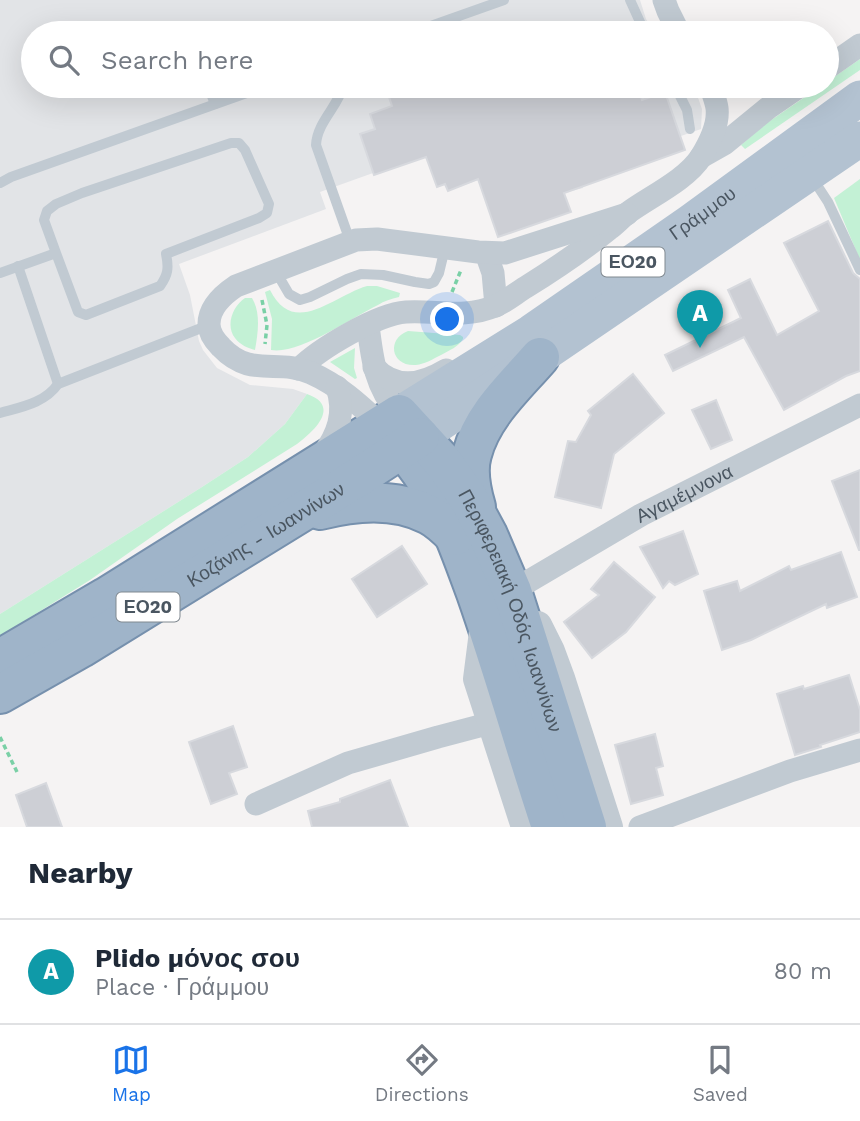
<!DOCTYPE html>
<html lang="en">
<head>
<meta charset="utf-8">
<style>
  :root { --surface:#fff; --page:#f6f6f7; --text:#1f2937; --muted:#747a83; --line:#e0e1e3; --accent:#1a73e8 }
  body { margin:0; font-family:"Work Sans",sans-serif; background:var(--page); color:var(--text) }
  .you { position:absolute; left:448px; top:320px; width:24px; height:24px; margin:-18px; border:5px solid #fff; border-radius:50%; background:#1a73e8; box-shadow:0 0 0 10px #1a73e833 }
  .badge { display:grid; place-items:center; width:46px; height:46px; border-radius:50%; background:var(--accent); color:#fff; font-size:23px; font-weight:700 }
  .pin { position:absolute; translate:-50% -58px; filter:drop-shadow(0 2px 4px #0008) }
  .pin::after { content:''; position:absolute; top:37px; width:24px; height:21px; background:inherit; clip-path:polygon(0 0,100% 0,50% 100%) }
  .list { margin:0; padding:0; list-style:none }
  h2 { display:flex; justify-content:space-between; align-items:center; height:91px; margin:0; padding:0 28px; font-size:30px }
  h2 small { font-size:23px; font-weight:400; color:var(--muted) }
  .list li { display:grid; grid-template-columns:46px 1fr auto; gap:21px; align-items:center; box-sizing:border-box; height:105px; padding:0 28px; border-top:2px solid var(--line) }
  .list b { display:block; font-size:26px; white-space:nowrap }
  .list p { margin:0; font-size:23px; white-space:nowrap; color:var(--muted) }
  .list em { font-size:23px; font-style:normal; color:var(--muted) }
  .icon { flex:none; width:38px; height:38px; fill:none; stroke:currentColor; stroke-width:2; stroke-linecap:round; stroke-linejoin:round }
  .map { position:relative; flex:none; width:860px; height:827px; overflow:hidden }
  .search { position:absolute; background:var(--surface); box-shadow:0 7px 28px #0002; left:21px; right:21px; top:21px; height:77px; display:flex; align-items:center; gap:18px; box-sizing:border-box; padding:0 24px; border-radius:38px; color:var(--muted); font-size:26px }
  .sheet { height:196px; background:var(--surface) }
  nav { display:flex; justify-content:space-around; align-items:center; box-sizing:border-box; height:98px; border-top:2px solid var(--line); background:var(--surface); font-size:19px; color:var(--muted) }
  nav a { display:grid; justify-items:center; gap:4px }
  nav .on { color:var(--accent) }
  .map>svg:first-child { display:block }
  .airport { fill:#e2e4e7 }
  .green { fill:#c3f1d5 }
  .building { fill:#cdcfd5; stroke:#d7d9de; stroke-width:2 }
  .lines { fill:none; stroke-linecap:round; stroke-linejoin:round }
  .trunk-casing { stroke:#7690ad; stroke-width:42 }
  .path { stroke:#7ad0a6; stroke-width:3.5; stroke-dasharray:5 3.5; stroke-linecap:butt }
  .service { stroke:#c1cad2; stroke-width:10 }
  .minor { stroke:#c1cad2; stroke-width:23 }
  .tertiary { stroke:#c1cad2; stroke-width:28 }
  .primary { stroke:#b3c2d1; stroke-width:35 }
  .trunk { stroke:#9fb4c9; stroke-width:38 }
  .labels { text-anchor:middle; stroke-width:5; stroke-linejoin:round; paint-order:stroke }
  .shield { fill:#fff; stroke:#808990; stroke-width:2 }
  .shield-label { font-size:18px; font-weight:bold; fill:#4a5661 }
  .street-label { font-size:19px; fill:#4a5661; stroke:#fff }
</style>
</head>
<body>
<div class="map">
<svg width="860" height="827" viewBox="0 0 860 827">
  <rect width="100%" height="100%" fill="#f5f3f3"/>
  <polygon class="airport" points="0,0 640,0 646,19 655,33 33,33 33,86 691,86 697,95 702,109 701,129 578,172 583,188 564,193 571,212 498,237 478,180 448,191 445,184 426,157 375,175 373,173 320,192 326,209 179,264 190,295 199,341 203,350 217,368 250,385 293,389 307,394 285,424 248,457 202,487 0,614"/>
  <g class="green">
    <polygon points="860,59 860,70 745,149 741,145 764,125 821,86 827,86 827,82"/>
    <polygon points="860,179 860,260 834,198"/>
    <path d="M 367,286 L 377,286 L 400,293 L 399,297 C 391,299 384,301 378,305 C 351,318 299,355 271,350 L 272,319 L 265,292 L 270,290 C 294,338 333,296 367,286 Z"/>
    <path d="M 245,298 L 252,298 C 261,313 258,333 255,350 C 248,348 240,345 235,338 C 225,325 233,306 245,298 Z"/>
    <path d="M 408,331 L 460,335 L 463,337 L 463,339 C 458,347 450,350 441,355 C 433,359 425,364 416,365 C 391,367 386,339 408,331 Z"/>
    <polygon points="355,348 354,368 357,378 355,379 330,362"/>
    <path d="M 307,394 C 342,406 313,432 297,444 L 177,519 L 90,580 L 0,636 L 0,614 L 202,487 L 248,457 L 285,424 Z"/>
  </g>
  <g class="building">
    <polygon points="420,86 637,86 642,100 665,92 685,150 564,193 571,212 498,237 478,179 448,191 445,184 437,187 426,157 374,175 360,134 375,129 370,114 392,106 389,97"/>
    <polygon points="828,221 853,273 860,279 860,371 846,376 784,410 744,337 673,371 665,355 741,318 728,290 750,279 777,335 819,311 784,243"/>
    <polygon points="633,374 664,413 614,454 601,508 555,497 568,441 576,442 591,415 588,411"/>
    <polygon points="716,400 732,440 711,449 692,410"/>
    <polygon points="860,470 860,550 859,550 832,481"/>
    <polygon points="683,531 698,574 675,585 669,581 663,588 640,547"/>
    <polygon points="402,546 427,584 377,617 352,579"/>
    <polygon points="841,552 857,597 827,608 826,604 751,640 722,650 704,591 737,581 740,591 789,566 791,570"/>
    <polygon points="614,562 655,597 626,632 592,658 564,622 599,595 591,589"/>
    <polygon points="849,675 860,710 860,732 820,745 821,747 795,755 777,694 803,686 804,689"/>
    <polygon points="233,726 247,767 229,773 237,794 211,804 189,742"/>
    <polygon points="655,734 663,766 656,768 663,795 631,804 615,745"/>
    <polygon points="390,780 408,827 312,827 308,811 340,802 340,799"/>
    <polygon points="46,783 62,827 27,827 16,795"/>
  </g>
  <g class="lines">
    <g class="trunk-casing">
      <g id="trunk">
        <path d="M 414,463 C 444,502 459,547 476,593 C 503,670 525,749 551,827"/>
        <path d="M 476,507 C 471,490 467,471 472,454 C 482,415 515,386 540,357"/>
        <path d="M 320,510 C 355,501 395,497 429,515 C 439,520 447,528 455,536"/>
        <path id="s3" d="M 0,659 L 106,597 L 399,414 L 443,462 L 467,496 L 488,535 L 512,591 L 587,827"/>
        <path id="s4" d="M 0,694 L 81,648 L 357,478 L 420,437"/>
      </g>
    </g>
    <g class="path">
      <polyline points="452,292 461,270"/>
      <polyline points="262,300 267,325 265,344"/>
      <polyline points="0,737 17,772"/>
    </g>
    <g class="service">
      <polyline points="630,0 645,33"/>
      <polyline points="411,33 504,0"/>
      <polyline points="208,86 215,104"/>
      <path d="M 343,86 C 338,107 317,122 316,145 L 350,241"/>
      <polyline points="675,86 687,110 690,129"/>
      <polyline points="811,176 828,202 860,270"/>
      <polyline points="0,183 11,177 266,86"/>
      <polyline points="18,266 58,384"/>
      <polyline points="275,270 289,294 300,300 310,297 347,279 361,274 383,275 415,282 429,284 434,282 439,273 445,248"/>
      <path d="M 0,273 L 56,253 L 78,312 L 86,315 L 160,286 C 168,275 169,268 166,254 L 259,218 L 267,213 L 269,204 L 245,150 L 239,143 L 231,143 L 82,193 L 56,204 L 47,211 L 44,220 L 56,253"/>
      <path d="M 0,413 C 21,407 45,403 58,384 L 209,325"/>
    </g>
    <g class="minor">
      <polyline points="664,0 668,11 679,33"/>
      <polyline points="827,68 860,45"/>
      <polyline points="701,157 724,144 768,108 800,86"/>
      <polyline points="486,253 493,273 496,306"/>
      <path d="M 368,325 C 372,359 375,386 399,414"/>
      <path d="M 374,367 C 395,390 421,385 446,370"/>
      <path d="M 299,369 C 319,349 377,314 406,312 C 436,310 465,319 495,306 C 506,302 516,293 526,287 C 555,269 583,250 609,229 C 616,224 622,217 629,212 C 651,196 686,180 701,157 C 709,144 719,124 717,108 C 716,101 713,94 711,87"/>
      <path d="M 380,424 C 359,404 338,385 311,373 C 278,358 251,379 221,347 C 215,341 209,333 209,324 C 209,307 224,294 236,286 L 356,240 L 377,239 L 478,252 L 505,253 L 627,214"/>
      <path d="M 322,456 C 338,435 346,413 337,387"/>
      <path id="s1" d="M 512,591 L 641,515 L 860,405"/>
      <polyline points="256,804 348,763 438,737 491,723"/>
      <polyline points="640,827 790,771 860,750"/>
    </g>
    <g class="tertiary">
      <polyline points="484,624 477,679 525,827"/>
      <polyline points="538,625 551,651 561,678 609,827"/>
    </g>
    <g class="primary">
      <path id="s2" d="M 399,414 L 531,332 L 690,222 L 860,98"/>
      <polyline points="420,437 540,357 860,139"/>
    </g>
    <use href="#trunk" class="trunk"/>
  </g>
  <g class="labels">
    <g class="shield">
      <rect x="601.5" y="247.5" width="63" height="29" rx="5"/>
      <rect x="116.5" y="592.5" width="63" height="29" rx="5"/>
    </g>
    <g class="shield-label">
      <text x="633" y="268">ΕΟ20</text>
      <text x="148" y="613">ΕΟ20</text>
    </g>
    <g class="street-label">
      <text dy="7" stroke="none"><textPath href="#s2" startOffset="364">Γράμμου</textPath></text>
      <text dy="7" stroke="none"><textPath href="#s1" startOffset="198">Αγαμέμνονα</textPath></text>
      <text dy="7" stroke="none"><textPath href="#s4" startOffset="310">Κοζάνης - Ιωαννίνων</textPath></text>
      <text dy="7" stroke="none"><textPath href="#s3" startOffset="698">Περιφερειακή Οδός Ιωαννίνων</textPath></text>
    </g>
  </g>
</svg>
<div class="you"></div>
<div class="pin badge" style="left:700px;top:348px;background:#0f9aa8">A</div>
<div class="search"><svg class="icon" aria-label="search" viewBox="0 0 24 24"><circle cx="10" cy="10" r="6"/><path d="M15 15l6 6"/></svg>Search here</div>
</div>
<section class="sheet">
<h2>Nearby<small></small></h2>
<ul class="list">
<li><span class="badge" style="background:#0f9aa8">A</span><div><b>Plido μόνος σου</b><p>Place · Γράμμου</p></div><em>80 m</em></li>
</ul>
</section>
<nav>
<a class="on"><svg class="icon" aria-label="map" viewBox="0 0 24 24"><path d="M3 6l6-2 6 2 6-2v14l-6 2-6-2-6 2zM9 4v14M15 6v14"/></svg>Map</a>
<a><svg class="icon" aria-label="directions" viewBox="0 0 24 24"><path d="M12 3l9 9-9 9-9-9zM9 14v-3h6M13 9l2 2-2 2"/></svg>Directions</a>
<a><svg class="icon" aria-label="saved" viewBox="0 0 24 24"><path d="M7 4h10v16l-5-4-5 4z"/></svg>Saved</a>
</nav>
</body>
</html>
